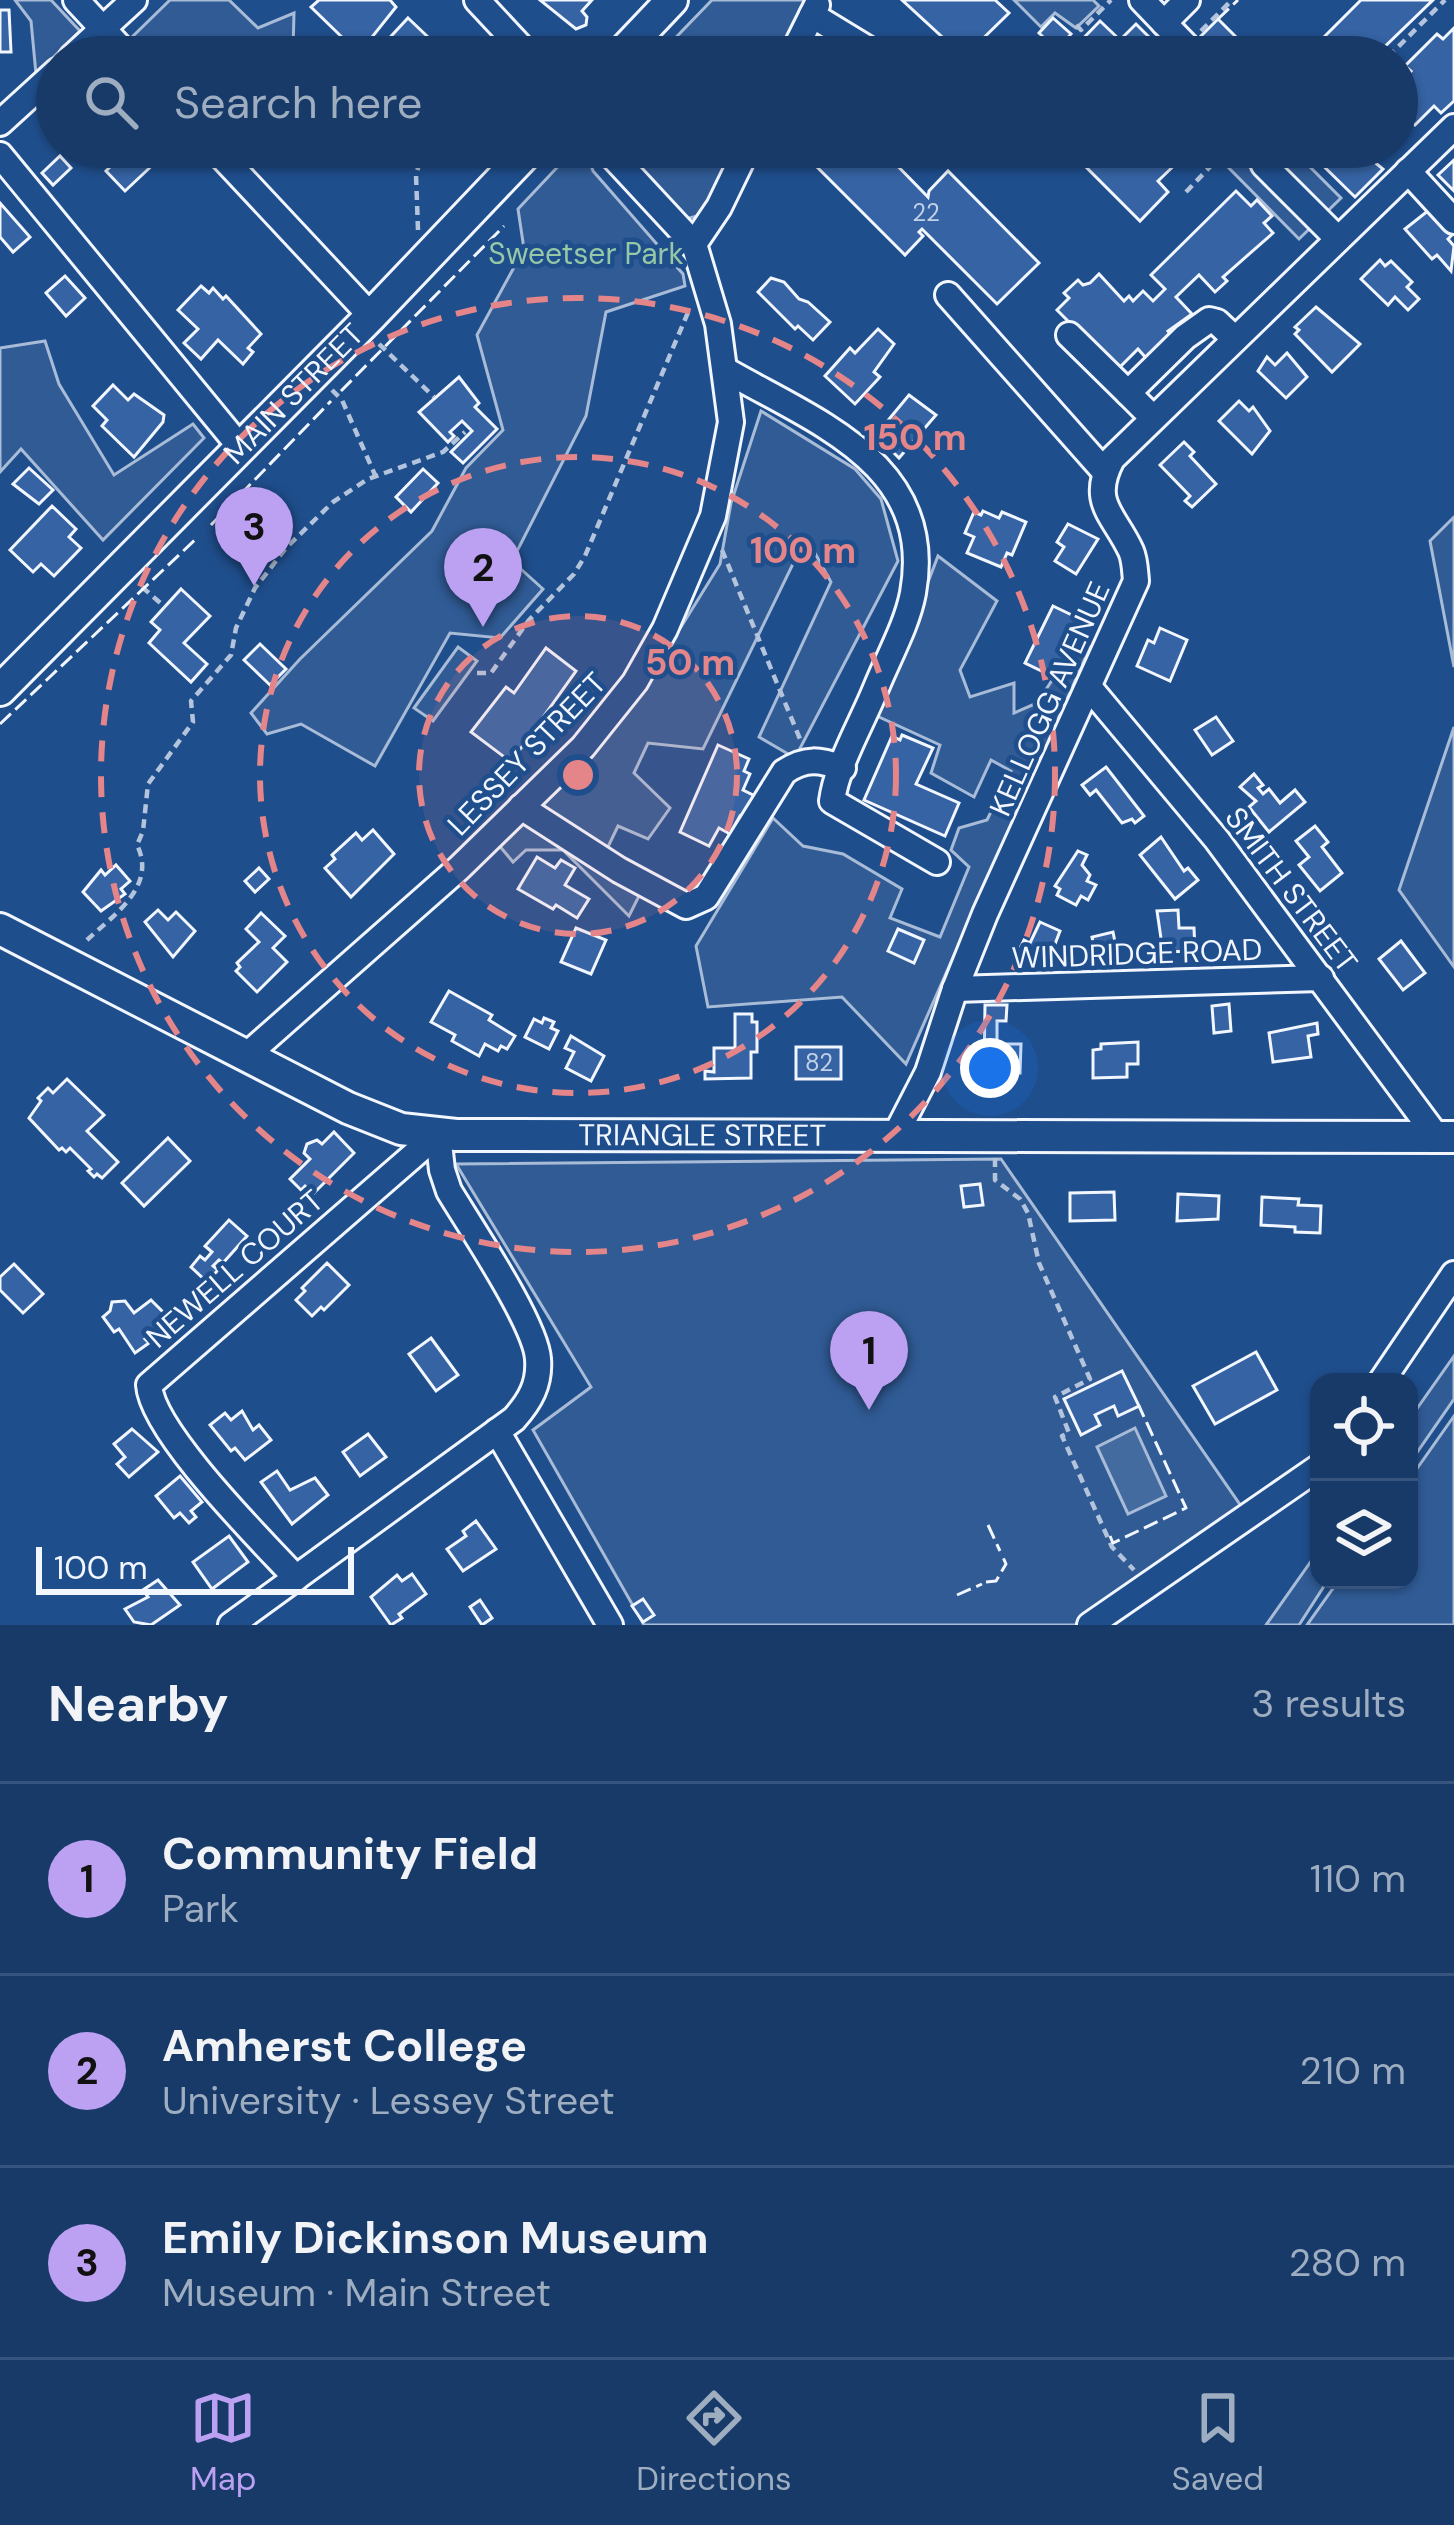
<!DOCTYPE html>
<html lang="en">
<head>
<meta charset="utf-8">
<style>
  :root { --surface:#173a69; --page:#20416f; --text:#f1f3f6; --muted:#9eadc0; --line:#36547d; --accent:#bca0f2 }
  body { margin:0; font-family:"DM Sans",sans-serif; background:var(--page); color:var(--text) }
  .controls { position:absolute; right:36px; bottom:36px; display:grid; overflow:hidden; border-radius:24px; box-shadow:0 3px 9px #0004 }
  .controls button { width:108px; height:108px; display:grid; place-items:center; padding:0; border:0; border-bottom:3px solid var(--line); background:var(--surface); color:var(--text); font:60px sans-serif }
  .scale { position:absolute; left:36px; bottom:30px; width:318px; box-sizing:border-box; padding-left:12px; border:6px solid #f2f6ff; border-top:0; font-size:33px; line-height:42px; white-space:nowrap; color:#f2f6ff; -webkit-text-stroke:9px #1f4e8c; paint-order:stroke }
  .you { position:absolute; left:990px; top:1068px; width:42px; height:42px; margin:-30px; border:9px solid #fff; border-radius:50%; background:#1a73e8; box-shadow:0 0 0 18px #1a73e833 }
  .badge { display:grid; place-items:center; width:78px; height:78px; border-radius:50%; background:var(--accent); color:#111; font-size:39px; font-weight:700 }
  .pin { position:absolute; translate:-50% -99px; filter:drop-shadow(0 3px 6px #0008) }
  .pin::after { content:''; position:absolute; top:63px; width:42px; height:36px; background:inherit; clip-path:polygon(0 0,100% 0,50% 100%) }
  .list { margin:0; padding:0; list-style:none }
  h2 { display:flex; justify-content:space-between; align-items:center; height:156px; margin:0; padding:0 48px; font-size:51px }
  h2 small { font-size:39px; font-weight:400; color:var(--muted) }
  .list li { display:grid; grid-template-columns:78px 1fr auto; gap:36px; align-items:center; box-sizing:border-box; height:192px; padding:0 48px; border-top:3px solid var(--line) }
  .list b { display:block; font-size:45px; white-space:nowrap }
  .list p { margin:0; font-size:39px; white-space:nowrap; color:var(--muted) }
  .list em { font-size:39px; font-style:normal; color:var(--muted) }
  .icon { flex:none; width:66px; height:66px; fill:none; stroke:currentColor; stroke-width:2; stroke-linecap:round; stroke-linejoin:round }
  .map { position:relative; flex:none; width:1454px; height:1625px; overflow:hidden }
  .search { position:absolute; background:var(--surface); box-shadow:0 3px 9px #0004; left:36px; right:36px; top:36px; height:132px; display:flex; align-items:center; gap:30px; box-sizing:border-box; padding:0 42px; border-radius:66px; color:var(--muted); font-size:45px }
  .sheet { height:732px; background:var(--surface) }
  nav { display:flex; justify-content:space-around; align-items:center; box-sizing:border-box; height:168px; border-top:3px solid var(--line); background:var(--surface); font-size:33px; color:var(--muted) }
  nav a { display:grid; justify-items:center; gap:6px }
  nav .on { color:var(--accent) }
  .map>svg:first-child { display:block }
  .built { fill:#305b95; stroke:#a8bbd7; stroke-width:3 }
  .water { fill:#446ba0; stroke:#a8bbd7; stroke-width:3 }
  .building { fill:#3563a3; stroke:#f2f6ff; stroke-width:3 }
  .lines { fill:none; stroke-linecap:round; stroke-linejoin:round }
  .minor-casing { stroke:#f2f6ff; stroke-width:30 }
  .major-casing { stroke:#f2f6ff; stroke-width:36 }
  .path { stroke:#b3c4dc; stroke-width:4.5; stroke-dasharray:9 6; stroke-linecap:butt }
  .minor { stroke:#1f4e8c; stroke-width:24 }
  .major { stroke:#1f4e8c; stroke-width:30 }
  .fence { stroke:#f2f6ff; stroke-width:3; stroke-dasharray:15 6; stroke-linecap:butt }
  .ring { fill:none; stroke:#e38589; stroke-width:6; stroke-dasharray:21 15 }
  .labels { text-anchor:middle; stroke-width:9; stroke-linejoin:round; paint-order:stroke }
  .number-label { font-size:24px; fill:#c3d1e8 }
  .park-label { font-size:30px; fill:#97c8a6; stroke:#1f4e8c }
  .street-label { font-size:30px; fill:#f2f6ff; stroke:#1f4e8c }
  .centre { fill:#e38589; stroke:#1f4e8c; stroke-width:6 }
  .ring-label { font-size:36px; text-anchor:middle; font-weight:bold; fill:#e38589; stroke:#1f4e8c; stroke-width:9; stroke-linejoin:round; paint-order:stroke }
</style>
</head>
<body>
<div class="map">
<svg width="1454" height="1625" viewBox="0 0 1454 1625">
  <rect width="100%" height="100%" fill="#1f4e8c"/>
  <g class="built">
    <polygon points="15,0 51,0 80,31 36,74 31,21"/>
    <polygon points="170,0 229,0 258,28 294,13 293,50 267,57 148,57 130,39"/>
    <polygon points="712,0 807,0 779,57 657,57"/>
    <polygon points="1014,0 1093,0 1099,6 1076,28 1055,13 1041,27"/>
    <polygon points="620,147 736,147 706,209 701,215 686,219"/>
    <polygon points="1243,147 1290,147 1341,198 1299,239 1225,164"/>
    <polygon points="587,154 593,171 683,274 685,286 606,312 586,416 512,561 543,589 500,638 450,633 375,766 301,724 267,734 251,713 300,659 432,531 466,468 503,430 477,335 524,249 518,209 565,159"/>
    <polygon points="45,341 59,384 114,475 193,424 204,438 103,540 21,449 0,472 0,348"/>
    <polygon points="761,411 855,469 881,499 898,561 795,758 759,737 831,582 806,537 703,749 648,743 634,773 670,808 648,839 618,826 605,853 646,882 629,916 563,850 526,850 513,862 497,843 631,700 673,640 720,564 731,503"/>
    <polygon points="1454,517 1454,667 1430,541"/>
    <polygon points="938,556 997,601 960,670 970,697 1014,683 1014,713 1037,703 1078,641 1090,647 906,1064 842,997 708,1007 696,946 773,818 803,846 843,854 902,889 890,918 940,937 969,867 951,850 959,828 987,820 1011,771 991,760 974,797 931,773 940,745 877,716"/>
    <polygon points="458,647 477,661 433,721 414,708"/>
    <polygon points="1454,727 1454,967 1399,890"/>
    <polygon points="1001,1159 1243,1509 1078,1625 644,1625 533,1430 591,1387 456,1164"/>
    <polygon points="1454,1356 1454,1399 1409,1464 1409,1420"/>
    <polygon points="1454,1416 1454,1625 1307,1625 1339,1580 1409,1580 1409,1480"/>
    <polygon points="1319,1550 1319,1580 1328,1580 1299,1625 1266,1625"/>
  </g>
  <polygon class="water" points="1135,1428 1166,1496 1128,1514 1097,1447"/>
  <g class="building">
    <polygon points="319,0 390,0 396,7 372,37 386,50 379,57 366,57 360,51 354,57 335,57 348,43 311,7"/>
    <polygon points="540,0 592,0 582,11 587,17 586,25 576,29"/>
    <polygon points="902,0 995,0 1009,13 964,57"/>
    <polygon points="1361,0 1433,0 1374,57 1323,57 1314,47"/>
    <polygon points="0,10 9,10 11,52 0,52"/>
    <polygon points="408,18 449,57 379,57 386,50 382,46"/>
    <polygon points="1053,18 1071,34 1057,50 1039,33"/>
    <polygon points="1218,19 1249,50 1242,57 1218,57 1199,38"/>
    <polygon points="1100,21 1120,40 1136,24 1169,57 1070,57 1068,54"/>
    <polygon points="1454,28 1454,101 1441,113 1434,106 1415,125 1397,107 1397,85 1411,71 1405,66 1437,34 1443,39"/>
    <polygon points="110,147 148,147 159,159 125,191 106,171 115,162 106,151"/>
    <polygon points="338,147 388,147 376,160 366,150 354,162"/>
    <polygon points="813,147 879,147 928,197 929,191 948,171 1039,263 997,304 922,229 919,232 923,236 905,255 805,155"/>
    <polygon points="1066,147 1179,147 1186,154 1158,181 1168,192 1140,221"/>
    <polygon points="1304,147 1356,147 1383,169 1355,197"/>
    <polygon points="60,156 71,168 53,185 42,173"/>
    <polygon points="1454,160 1454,191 1438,175"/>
    <polygon points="1236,191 1251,206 1257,200 1272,216 1264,223 1273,233 1223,277 1227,281 1215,292 1199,275 1176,297 1192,314 1168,331 1171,335 1147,359 1138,349 1117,370 1057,310 1069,298 1064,293 1078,280 1083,285 1090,283 1099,274 1124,301 1129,296 1133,301 1143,291 1153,301 1165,289 1151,275"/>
    <polygon points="0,203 30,237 13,252 0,237"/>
    <polygon points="1429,210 1454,233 1448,239 1454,246 1451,271 1437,255 1432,259 1405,229"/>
    <polygon points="1380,260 1385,266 1391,261 1412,282 1407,287 1419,299 1408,310 1395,297 1388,305 1361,279"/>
    <polygon points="65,276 85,298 66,316 46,293"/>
    <polygon points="771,278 784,282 799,299 808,302 830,322 813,340 798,326 795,329 758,292"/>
    <polygon points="201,286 209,293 213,288 223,299 226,296 261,334 248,348 253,352 243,364 218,340 201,359 184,343 198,329 178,310"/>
    <polygon points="1316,307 1360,344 1332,372 1295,334 1299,330 1295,327"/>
    <polygon points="878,329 894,344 874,372 880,377 855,404 825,376 850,348 855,353"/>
    <polygon points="1287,353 1307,377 1286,398 1258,371 1267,357 1275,365"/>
    <polygon points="459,377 479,403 475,407 497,429 463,463 451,452 472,431 462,421 450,432 454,436 448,442 419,412"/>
    <polygon points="113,385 128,400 134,394 164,415 163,422 134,457 102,426 107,420 93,406"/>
    <polygon points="909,395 936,415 899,458 876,435"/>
    <polygon points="1239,401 1249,411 1253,407 1270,431 1252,454 1219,421"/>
    <polygon points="1184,442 1194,452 1190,456 1216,484 1192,507 1185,501 1190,496 1160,465"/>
    <polygon points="29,468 53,490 39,504 13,484"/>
    <polygon points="423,469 438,483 411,512 396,497"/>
    <polygon points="52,506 76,529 69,537 81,548 54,576 41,564 33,572 10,550"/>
    <polygon points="983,511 999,518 1002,512 1026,522 1012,555 1007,553 1001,567 967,553 974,537 965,533 974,512 981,515"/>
    <polygon points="1068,524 1098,539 1076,574 1055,561 1064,547 1057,542"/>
    <polygon points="181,589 210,616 184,643 207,664 191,682 149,643 160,630 151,622"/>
    <polygon points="1053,606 1080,619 1068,645 1072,647 1068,657 1065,655 1054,677 1025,663"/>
    <polygon points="1160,628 1187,640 1170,681 1137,666 1148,640 1154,643"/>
    <polygon points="260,644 286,669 270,685 244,660"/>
    <polygon points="546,648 576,671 511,762 471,732 506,687 514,693"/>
    <polygon points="1216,717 1233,741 1212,755 1195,730"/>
    <polygon points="902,735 933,748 916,784 959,803 945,836 864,800 892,736 900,740"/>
    <polygon points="718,745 749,759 744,771 750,774 743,790 759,798 748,820 740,816 730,834 719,828 709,846 680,832"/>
    <polygon points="1106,767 1144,816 1135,823 1132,819 1122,823 1096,790 1090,795 1082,785"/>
    <polygon points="1254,774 1263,785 1258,788 1263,794 1269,789 1280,803 1295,790 1305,802 1269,832 1249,807 1256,801 1240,787"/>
    <polygon points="1315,826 1328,842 1322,847 1342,873 1320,891 1299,865 1309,857 1296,841"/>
    <polygon points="373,830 394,854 351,897 325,868 335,859 332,855 356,833 362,840"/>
    <polygon points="1161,837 1184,871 1188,868 1198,880 1175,899 1140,855"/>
    <polygon points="1078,851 1087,855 1082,865 1090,875 1087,881 1096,885 1088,900 1081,896 1076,905 1057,895 1060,889 1055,886"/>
    <polygon points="537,857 555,868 561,860 575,868 565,885 589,899 577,918 556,905 553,909 518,889"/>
    <polygon points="116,865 130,881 121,889 125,894 101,911 83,892 101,870 105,875"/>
    <polygon points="259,868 269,879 255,892 245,881"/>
    <polygon points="158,910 168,920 176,912 195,931 173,957 145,922"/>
    <polygon points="1178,910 1179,928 1194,928 1195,951 1163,952 1157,911"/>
    <polygon points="261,913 285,936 273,948 287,962 257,992 236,971 240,967 237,963 259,942 246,929"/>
    <polygon points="1040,922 1060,931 1047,965 1018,952 1024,940 1030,943"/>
    <polygon points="576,928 606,940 591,974 561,962"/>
    <polygon points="898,929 924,940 914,963 888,951"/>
    <polygon points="1113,932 1117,952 1096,957 1092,937"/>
    <polygon points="1401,941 1425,973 1403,990 1379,959"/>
    <polygon points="449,991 492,1015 489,1020 515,1036 507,1049 501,1046 498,1051 485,1044 479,1056 452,1041 455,1035 431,1022"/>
    <polygon points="1229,1004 1231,1031 1214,1033 1212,1006"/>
    <polygon points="985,1005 1007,1005 1006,1021 997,1021 997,1044 1021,1044 1020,1073 984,1072"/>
    <polygon points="735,1014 752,1014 752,1022 757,1022 757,1052 751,1052 751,1078 705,1079 705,1071 714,1072 714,1048 735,1048"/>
    <polygon points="544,1018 554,1022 551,1028 558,1031 549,1049 525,1037 534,1019 542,1023"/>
    <polygon points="1317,1023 1318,1034 1308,1036 1311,1057 1273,1062 1269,1033"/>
    <polygon points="571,1036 604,1056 591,1081 566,1068 574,1052 565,1048"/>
    <polygon points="1138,1042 1138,1064 1127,1064 1127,1077 1093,1078 1093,1050 1101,1049 1101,1044"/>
    <rect x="796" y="1047" width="45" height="32"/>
    <polygon points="67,1079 104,1115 87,1131 118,1162 102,1178 97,1174 94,1177 88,1171 91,1169 70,1148 66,1152 62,1148 59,1150 29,1118 41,1101 38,1098 48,1088 53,1093"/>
    <polygon points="334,1132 354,1153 313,1194 305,1186 301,1190 290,1179 310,1159 304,1153 307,1144 317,1140 322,1144"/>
    <polygon points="168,1138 190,1161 144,1206 122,1183"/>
    <polygon points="980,1184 983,1205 964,1207 961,1186"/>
    <polygon points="1114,1192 1115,1220 1070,1221 1070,1193"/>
    <polygon points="1178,1194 1219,1196 1218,1219 1177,1221"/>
    <polygon points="1262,1197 1299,1199 1298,1205 1321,1206 1320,1233 1295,1232 1295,1227 1261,1225"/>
    <polygon points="229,1220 247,1236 223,1263 219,1260 213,1266 218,1270 207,1282 191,1267 200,1256 205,1260 212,1252 205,1246"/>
    <polygon points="327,1263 349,1285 324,1310 321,1307 312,1316 296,1300 305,1291 302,1288"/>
    <polygon points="14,1264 43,1294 23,1313 0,1290 0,1277"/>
    <polygon points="151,1300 174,1323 159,1336 155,1332 145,1339 149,1343 135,1353 119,1329 114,1332 103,1317 110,1311 112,1302 125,1301 134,1313"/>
    <polygon points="431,1338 458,1375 436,1391 409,1354"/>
    <polygon points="1256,1352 1277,1390 1215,1424 1193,1386"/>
    <polygon points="1122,1371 1139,1406 1118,1416 1114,1406 1095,1415 1100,1425 1081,1435 1064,1399"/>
    <polygon points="242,1411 253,1430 259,1425 271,1440 245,1460 235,1448 231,1451 210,1425 225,1413 231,1420"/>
    <polygon points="132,1429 158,1452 129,1477 117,1464 125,1457 114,1444"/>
    <polygon points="368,1434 386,1457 360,1476 343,1452"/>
    <polygon points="277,1471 290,1490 315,1478 328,1495 292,1524 261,1482"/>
    <polygon points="180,1476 202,1502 191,1511 196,1517 189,1523 180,1513 174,1518 156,1496"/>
    <polygon points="476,1521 496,1549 463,1571 447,1549 466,1536 463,1531"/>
    <polygon points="229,1536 248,1562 212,1589 193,1562"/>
    <polygon points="412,1574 426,1594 399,1614 402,1618 391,1625 371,1597 397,1575 402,1581"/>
    <polygon points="158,1580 180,1605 151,1625 134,1622 125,1609 148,1597 143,1590"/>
    <polygon points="643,1599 654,1615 643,1622 632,1606"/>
    <polygon points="480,1600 492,1618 482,1625 470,1607"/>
  </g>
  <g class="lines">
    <g class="minor-casing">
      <g id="minor">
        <polyline points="76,0 129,57"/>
        <polyline points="477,0 530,57"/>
        <polyline points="1142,0 1164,23"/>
        <polyline points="1187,0 1164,23 1197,57"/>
        <polyline points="812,15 881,57"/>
        <polyline points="72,57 134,0"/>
        <polyline points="791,57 817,5"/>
        <polyline points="0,123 57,71"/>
        <polyline points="213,147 371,316"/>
        <polyline points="604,147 694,244"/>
        <polyline points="1256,147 1264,165 1338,239"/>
        <polyline points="0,155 241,448"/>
        <polyline points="1408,171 1454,221"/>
        <polyline points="948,295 1105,472"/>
        <polyline points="1069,335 1128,393"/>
        <path d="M 727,371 C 818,423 936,465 913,593 C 907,625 888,658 876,688 C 862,723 837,764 832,801 L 937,862"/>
        <polyline points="1153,418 1128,393 1185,337 1209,320 1217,322 1235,339"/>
        <polyline points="1089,687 1217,840 1437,1137"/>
        <path d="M 521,807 L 619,870 L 686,906 L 706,897 L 784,772 C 806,757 820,760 843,768"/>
        <polyline points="955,989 1321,978"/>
        <polyline points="247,1055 459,868 583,747 635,682 665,629 713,516 731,422 718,324 694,244 719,207 748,147"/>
        <path d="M 894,1138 L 928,1072 L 955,989 L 985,914 L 1136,581 C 1135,571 1135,560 1131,551 C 1114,514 1089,503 1112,459 L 1454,127"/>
        <polyline points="1381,1382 1454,1274"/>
        <polyline points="497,1431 610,1625"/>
        <path d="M 296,1578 C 261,1540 152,1432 149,1385 L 438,1134"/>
        <path d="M 231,1625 L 514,1419 C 530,1401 540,1384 538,1359 C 536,1324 470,1226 449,1191 L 442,1170 L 438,1134"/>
        <polyline points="1090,1625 1319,1467"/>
      </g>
    </g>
    <g class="major-casing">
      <g id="major">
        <polyline points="618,57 672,0"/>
        <path id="s1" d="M 0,690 L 371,316 L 532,147"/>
        <path id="s2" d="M 0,929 L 348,1108 L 401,1129 L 456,1135 L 1454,1137"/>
      </g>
    </g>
    <g class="path">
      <polyline points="1076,25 1081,30 1111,0"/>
      <polyline points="1201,31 1232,0"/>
      <polyline points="1388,57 1445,0"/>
      <polyline points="1186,192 1229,147"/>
      <polyline points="418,230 416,175 424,147"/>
      <polyline points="379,344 434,397"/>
      <polyline points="332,390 342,400 375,475"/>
      <polyline points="722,550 800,739"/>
      <polyline points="142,587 165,607"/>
      <polyline points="477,673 491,673 529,620 574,574 585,556 689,310"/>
      <path d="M 87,940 C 115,914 157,886 137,845 L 143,831 L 148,784 L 193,722 L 191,701 L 231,655 L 236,628 L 255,588 L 286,548 L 333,502 L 368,479 L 443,452 L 465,432"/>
      <polyline points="995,1158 995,1180 1020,1199 1028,1213 1039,1263 1090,1379 1055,1397 1069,1433 1062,1436 1112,1547 1134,1570"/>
    </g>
    <use href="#minor" class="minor"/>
    <use href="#major" class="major"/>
    <g class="fence">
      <polyline points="1218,19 1238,0"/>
      <polyline points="1304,57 1314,47"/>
      <polyline points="341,391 504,226"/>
      <polyline points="211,525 331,401"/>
      <polyline points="0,724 197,538"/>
      <polyline points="988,1525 1000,1551"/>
      <polyline points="1110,1536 1113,1543 1186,1508 1139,1406"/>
      <polyline points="986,1582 996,1581 1006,1564 1002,1555"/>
      <polyline points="957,1595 982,1584"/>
    </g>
  </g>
  <circle cx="578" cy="775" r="159" fill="#e38589" fill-opacity=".12"/>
  <g class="ring">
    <circle cx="578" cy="775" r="159"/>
    <circle cx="578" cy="775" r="318"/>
    <circle cx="578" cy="775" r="477"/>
  </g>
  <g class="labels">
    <g class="number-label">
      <text x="926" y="221">22</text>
      <text x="819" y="1071">82</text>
    </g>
    <g class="park-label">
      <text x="586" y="264">Sweetser Park</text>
    </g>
    <g class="street-label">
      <text dy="10" stroke="none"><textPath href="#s1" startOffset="417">MAIN STREET</textPath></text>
      <text transform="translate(1050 699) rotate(-66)" y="10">KELLOGG AVENUE</text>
      <text transform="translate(527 754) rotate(-46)" y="10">LESSEY STREET</text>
      <text transform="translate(1291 890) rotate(53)" y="10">SMITH STREET</text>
      <text transform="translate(1137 954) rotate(-2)" y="10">WINDRIDGE ROAD</text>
      <text dy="10" stroke="none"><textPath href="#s2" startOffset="750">TRIANGLE STREET</textPath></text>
      <text transform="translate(235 1269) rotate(-41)" y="10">NEWELL COURT</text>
    </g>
  </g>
  <circle cx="578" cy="775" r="18" class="centre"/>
  <g class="ring-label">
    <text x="915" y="450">150 m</text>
    <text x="803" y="563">100 m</text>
    <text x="690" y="675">50 m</text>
  </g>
</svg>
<div class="controls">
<button><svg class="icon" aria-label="locate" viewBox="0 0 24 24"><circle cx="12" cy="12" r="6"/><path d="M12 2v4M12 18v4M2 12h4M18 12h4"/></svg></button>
<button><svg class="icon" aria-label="layers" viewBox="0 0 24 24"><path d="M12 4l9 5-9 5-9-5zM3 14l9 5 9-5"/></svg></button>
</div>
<div class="scale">100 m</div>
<div class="you"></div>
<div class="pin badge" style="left:869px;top:1410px">1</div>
<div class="pin badge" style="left:483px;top:627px">2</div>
<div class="pin badge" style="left:254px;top:586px">3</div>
<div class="search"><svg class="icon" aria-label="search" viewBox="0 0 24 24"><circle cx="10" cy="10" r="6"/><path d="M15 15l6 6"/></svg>Search here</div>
</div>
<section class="sheet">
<h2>Nearby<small>3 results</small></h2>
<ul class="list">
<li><span class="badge">1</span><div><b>Community Field</b><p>Park</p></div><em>110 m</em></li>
<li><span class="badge">2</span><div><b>Amherst College</b><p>University · Lessey Street</p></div><em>210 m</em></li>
<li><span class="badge">3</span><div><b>Emily Dickinson Museum</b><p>Museum · Main Street</p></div><em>280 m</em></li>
</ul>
</section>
<nav>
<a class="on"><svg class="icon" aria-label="map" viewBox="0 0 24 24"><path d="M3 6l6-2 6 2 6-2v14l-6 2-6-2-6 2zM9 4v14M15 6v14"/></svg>Map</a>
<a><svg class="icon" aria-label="directions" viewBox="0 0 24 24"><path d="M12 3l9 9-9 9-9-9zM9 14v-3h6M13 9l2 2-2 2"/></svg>Directions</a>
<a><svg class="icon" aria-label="saved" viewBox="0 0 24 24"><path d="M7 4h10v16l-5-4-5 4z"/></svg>Saved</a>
</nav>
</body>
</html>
